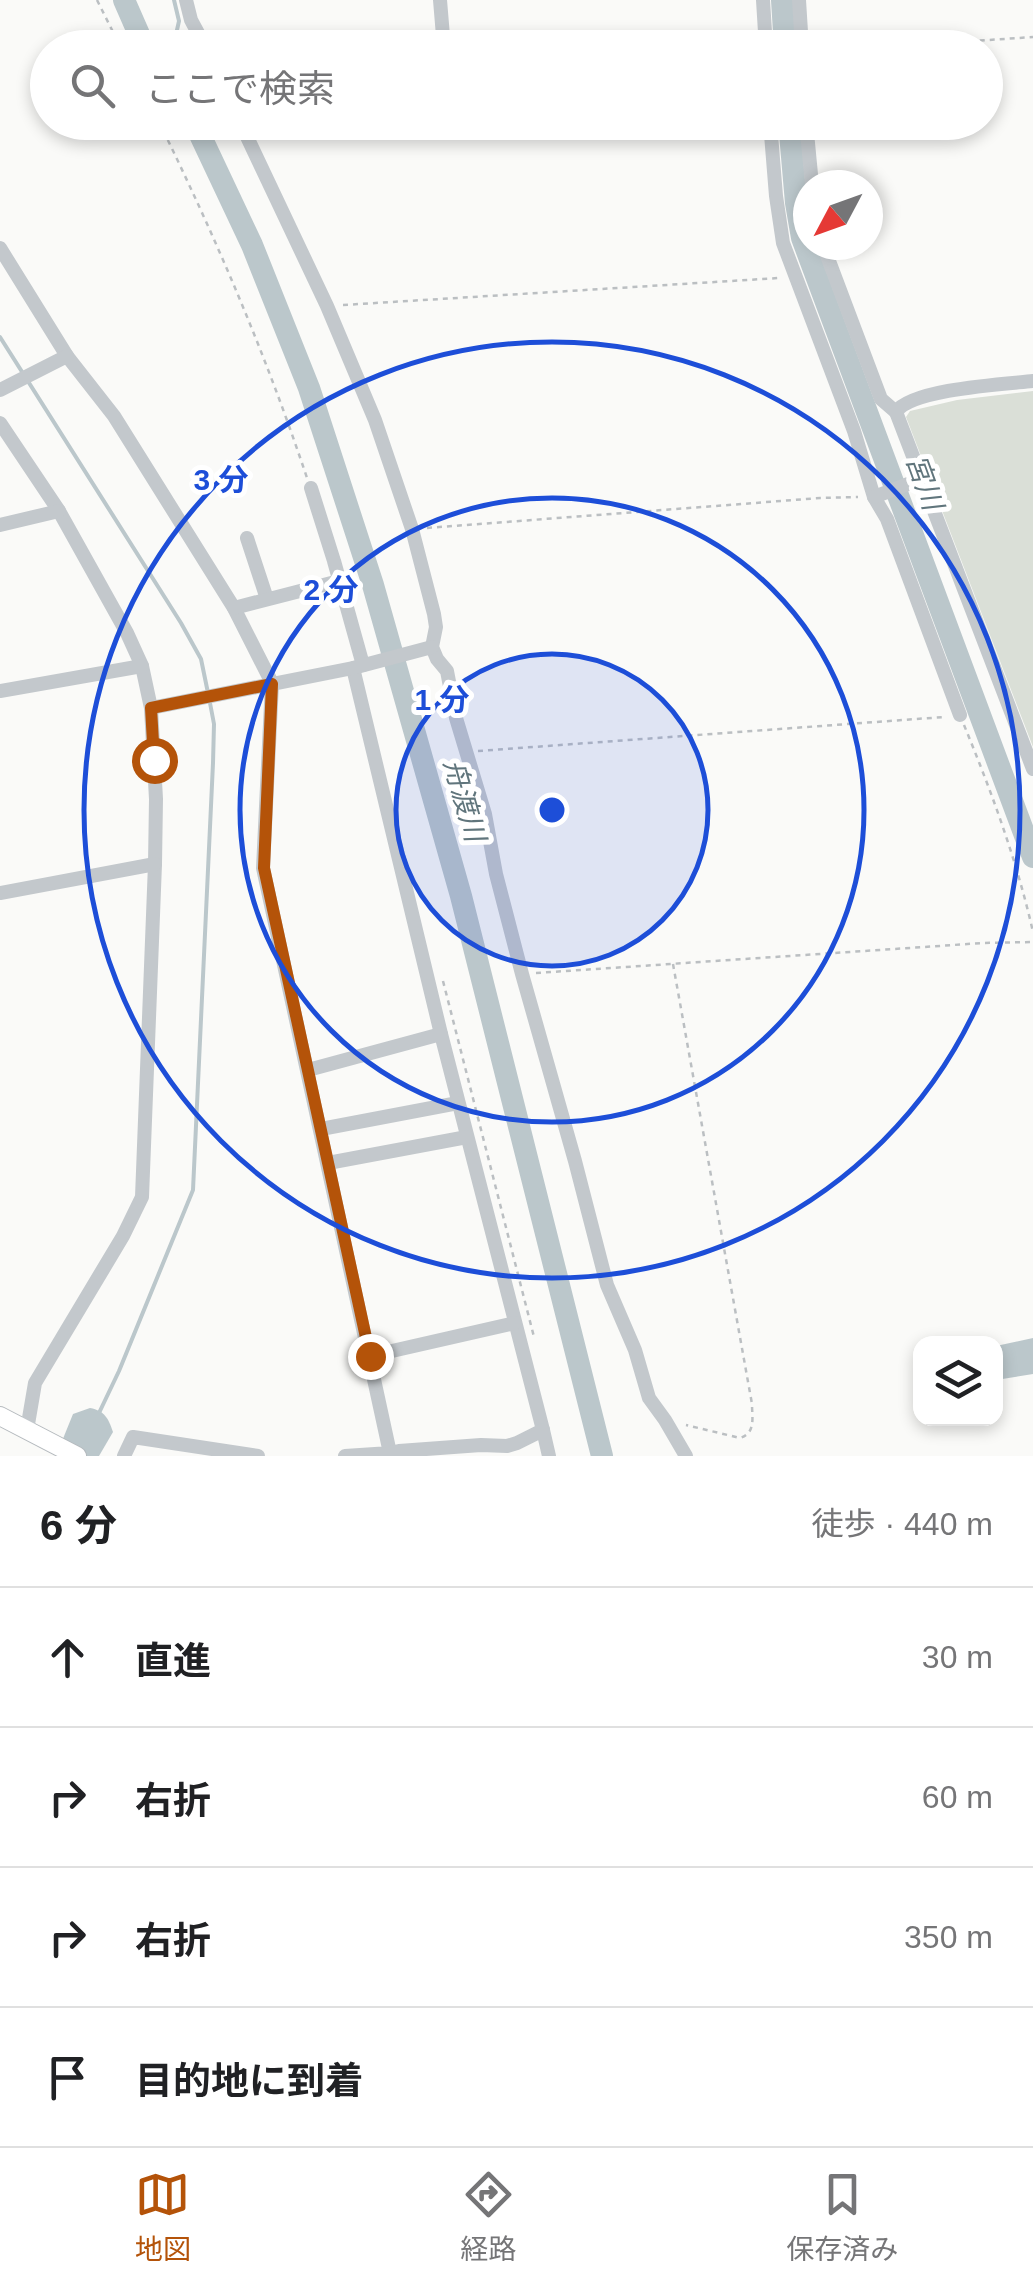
<!DOCTYPE html>
<html lang="ja">
<head>
<meta charset="utf-8">
<style>
  :root { --surface:#fff; --page:#f2f2f2; --text:#202124; --muted:#757577; --line:#e0e0e0; --accent:#b45309 }
  body { margin:0; font-family:Arial,"Noto Sans JP",sans-serif; background:var(--page); color:var(--text) }
  .controls { position:absolute; right:30px; bottom:30px; display:grid; overflow:hidden; border-radius:20px; box-shadow:0 5px 15px #0003 }
  .controls button { width:90px; height:90px; display:grid; place-items:center; padding:0; border:0; border-bottom:2px solid var(--line); background:var(--surface); color:var(--text); font:50px sans-serif }
  .compass { position:absolute; left:793px; top:170px; width:90px; height:90px; border-radius:50%; background:var(--surface); box-shadow:0 5px 15px #0003; rotate:229deg }
  .stop { position:absolute; width:30px; height:30px; margin:-22px; border:8px solid #b45309; border-radius:50%; background:#fff }
  .stop.end { background:#b45309; border-color:#fff; box-shadow:0 2px 10px #0008 }
  .list { margin:0; padding:0; list-style:none }
  h2 { display:flex; justify-content:space-between; align-items:center; height:130px; margin:0; padding:0 40px; font-size:42px }
  h2 small { font-size:32px; font-weight:400; color:var(--muted) }
  .list li { display:grid; grid-template-columns:65px 1fr auto; gap:30px; align-items:center; box-sizing:border-box; height:140px; padding:0 40px; border-top:2px solid var(--line) }
  .list b { display:block; font-size:38px; white-space:nowrap }
  .list em { font-size:32px; font-style:normal; color:var(--muted) }
  .icon { flex:none; width:55px; height:55px; fill:none; stroke:currentColor; stroke-width:2; stroke-linecap:round; stroke-linejoin:round }
  .map { position:relative; flex:none; width:1033px; height:1456px; overflow:hidden }
  .search { position:absolute; background:var(--surface); box-shadow:0 5px 15px #0003; left:30px; right:30px; top:30px; height:110px; display:flex; align-items:center; gap:25px; box-sizing:border-box; padding:0 35px; border-radius:55px; color:var(--muted); font-size:38px }
  .sheet { height:690px; background:var(--surface) }
  nav { display:flex; justify-content:space-around; align-items:center; box-sizing:border-box; height:140px; border-top:2px solid var(--line); background:var(--surface); font-size:28px; color:var(--muted) }
  nav a { display:grid; justify-items:center; gap:5px }
  nav .on { color:var(--accent) }
  .map>svg:first-child { display:block }
  .green { fill:#dadfd7 }
  .water { fill:#bbc7cb }
  .lines { fill:none; stroke-linecap:round; stroke-linejoin:round }
  .stream { stroke:#bbc7cb; stroke-width:4 }
  .river { stroke:#bbc7cb; stroke-width:22 }
  .major-casing { stroke:#b5babe; stroke-width:20 }
  .path { stroke:#bbbfc2; stroke-width:2.5; stroke-dasharray:5 5; stroke-linecap:butt }
  .minor { stroke:#c3c8cc; stroke-width:14 }
  .major { stroke:#fff; stroke-width:18 }
  .route { stroke:#b45309; stroke-width:12 }
  .ring { fill:none; stroke:#1d4ed8; stroke-width:5 }
  .labels { text-anchor:middle; stroke-width:10; stroke-linejoin:round; paint-order:stroke }
  .water-label { font-size:28px; font-style:italic; fill:#60757c; stroke:#fff }
  .centre { fill:#1d4ed8; stroke:#fff; stroke-width:5 }
  .ring-label { font-size:30px; text-anchor:middle; font-weight:bold; fill:#1d4ed8; stroke:#fff; stroke-width:10; stroke-linejoin:round; paint-order:stroke }
</style>
</head>
<body>
<div class="map">
<svg width="1033" height="1456" viewBox="0 0 1033 1456">
  <rect width="100%" height="100%" fill="#fafaf8"/>
  <polygon class="green" points="1033,391 1033,747 906,417 910,411 957,400"/>
  <g class="water">
    <polygon points="1033,1338 1033,1374 996,1380 996,1346"/>
    <path d="M 90,1408 C 105,1411 108,1418 113,1432 L 99,1456 L 56,1456 L 73,1414 Z"/>
  </g>
  <g class="lines">
    <g class="stream">
      <polyline points="173,48 179,21 174,0"/>
      <polyline points="0,337 181,623 201,659 208,693"/>
      <polyline points="99,1413 119,1371 193,1190 213,763 214,724 210,703"/>
    </g>
    <g class="river">
      <polyline points="124,0 145,48"/>
      <polyline points="782,0 785,48"/>
      <polyline points="194,122 252,245 309,388 373,585 461,896 602,1456"/>
      <polyline points="789,122 796,203 802,238 1033,857"/>
    </g>
    <g class="major-casing">
      <polyline id="major" points="0,1416 77,1456"/>
    </g>
    <g class="path">
      <polyline points="97,0 121,48"/>
      <polyline points="870,48 1033,37"/>
      <path d="M 159,122 C 216,238 266,355 307,478"/>
      <polyline points="343,305 779,278"/>
      <polyline points="427,528 820,498 858,497"/>
      <path d="M 964,725 C 992,793 1017,861 1033,932"/>
      <polyline points="478,751 944,717"/>
      <path d="M 673,964 L 752,1404 C 752,1418 756,1433 740,1438 L 686,1425"/>
      <polyline points="536,973 983,943 1033,942"/>
      <polyline points="443,981 534,1337"/>
    </g>
    <g class="minor">
      <polyline points="186,0 191,20 206,48"/>
      <polyline points="440,0 444,48"/>
      <polyline points="763,0 766,48"/>
      <polyline points="799,0 802,48"/>
      <polyline points="240,122 327,306 375,420 412,529 434,614 436,627 432,647 437,659 447,671 456,718 485,814 496,874 522,974 575,1161 607,1285 635,1350 649,1398 665,1420 686,1456"/>
      <polyline points="770,122 776,196 783,243 854,431 874,497 887,519 960,715"/>
      <polyline points="806,122 812,185"/>
      <polyline points="823,245 881,399 896,412"/>
      <polyline points="0,248 67,356 114,416 234,608 272,683 263,868 390,1453 345,1456"/>
      <path d="M 1033,381 C 1005,384 911,389 896,412 L 1033,769"/>
      <polyline points="0,390 67,356"/>
      <polyline points="0,423 59,511 127,633 142,666 151,708 156,799 155,864 142,1197 123,1236 35,1383 27,1430"/>
      <polyline points="311,488 334,561 363,665"/>
      <polyline points="874,497 921,479"/>
      <polyline points="0,525 59,511"/>
      <polyline points="247,538 267,599"/>
      <polyline points="234,608 339,581"/>
      <polyline points="353,668 441,1034 543,1430"/>
      <polyline points="0,691 142,666"/>
      <polyline points="151,708 353,668 432,647"/>
      <polyline points="0,893 155,864"/>
      <polyline points="308,1070 441,1034"/>
      <polyline points="321,1129 458,1103"/>
      <polyline points="328,1163 467,1137"/>
      <polyline points="370,1356 515,1323"/>
      <polyline points="124,1456 133,1437 258,1456"/>
      <polyline points="390,1456 390,1453 399,1451 481,1445 507,1446 517,1443 543,1430 549,1456"/>
    </g>
    <use href="#major" class="major"/>
  </g>
  <g class="lines">
    <polyline class="route" points="154,760 151,708 272,684 264,868 370,1356"/>
  </g>
  <circle cx="552" cy="810" r="156" fill="#1d4ed8" fill-opacity=".12"/>
  <g class="ring">
    <circle cx="552" cy="810" r="156"/>
    <circle cx="552" cy="810" r="312"/>
    <circle cx="552" cy="810" r="468"/>
  </g>
  <g class="labels">
    <g class="water-label">
      <text transform="translate(925 482) rotate(70)" y="10">宮川</text>
      <text transform="translate(465 800) rotate(74)" y="10">舟渡川</text>
    </g>
  </g>
  <circle cx="552" cy="810" r="15" class="centre"/>
  <g class="ring-label">
    <text x="221" y="490">3 分</text>
    <text x="331" y="600">2 分</text>
    <text x="442" y="710">1 分</text>
  </g>
</svg>
<div class="controls">
<button><svg class="icon" aria-label="layers" viewBox="0 0 24 24"><path d="M12 4l9 5-9 5-9-5zM3 14l9 5 9-5"/></svg></button>
</div>
<svg class="compass" viewBox="-18 -18 36 36"><path d="M0-13l5 13h-10z" fill="#e53935"/><path d="M0 13l5-13h-10z" fill="#757577"/></svg>
<div class="stop" style="left:154px;top:760px"></div>
<div class="stop end" style="left:370px;top:1356px"></div>
<div class="search"><svg class="icon" aria-label="search" viewBox="0 0 24 24"><circle cx="10" cy="10" r="6"/><path d="M15 15l6 6"/></svg>ここで検索</div>
</div>
<section class="sheet">
<h2>6 分<small>徒歩 · 440 m</small></h2>
<ul class="list">
<li><svg class="icon" aria-label="ahead" viewBox="0 0 24 24"><path d="M12 20V5M6 11l6-6 6 6"/></svg><div><b>直進</b></div><em>30 m</em></li>
<li><svg class="icon" aria-label="right" viewBox="0 0 24 24"><path d="M7 20v-9h11M14 6l5 5-5 5"/></svg><div><b>右折</b></div><em>60 m</em></li>
<li><svg class="icon" aria-label="right" viewBox="0 0 24 24"><path d="M7 20v-9h11M14 6l5 5-5 5"/></svg><div><b>右折</b></div><em>350 m</em></li>
<li><svg class="icon" aria-label="arrive" viewBox="0 0 24 24"><path d="M6 21V4h12l-3 4 3 4H6"/></svg><div><b>目的地に到着</b></div></li>
</ul>
</section>
<nav>
<a class="on"><svg class="icon" aria-label="map" viewBox="0 0 24 24"><path d="M3 6l6-2 6 2 6-2v14l-6 2-6-2-6 2zM9 4v14M15 6v14"/></svg>地図</a>
<a><svg class="icon" aria-label="directions" viewBox="0 0 24 24"><path d="M12 3l9 9-9 9-9-9zM9 14v-3h6M13 9l2 2-2 2"/></svg>経路</a>
<a><svg class="icon" aria-label="saved" viewBox="0 0 24 24"><path d="M7 4h10v16l-5-4-5 4z"/></svg>保存済み</a>
</nav>
</body>
</html>
